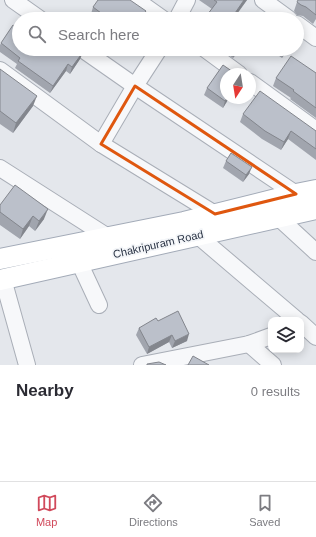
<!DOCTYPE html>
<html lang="en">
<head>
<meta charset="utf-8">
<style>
  :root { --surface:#fff; --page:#f2f2f3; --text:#2b2b33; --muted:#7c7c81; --line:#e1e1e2; --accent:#d1495b }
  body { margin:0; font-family:Helvetica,sans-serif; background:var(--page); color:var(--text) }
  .controls { position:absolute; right:12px; bottom:12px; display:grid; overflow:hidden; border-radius:8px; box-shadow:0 2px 10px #0003 }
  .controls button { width:36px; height:36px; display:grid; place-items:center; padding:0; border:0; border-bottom:1px solid var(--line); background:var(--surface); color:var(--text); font:20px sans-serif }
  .compass { position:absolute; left:220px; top:68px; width:36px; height:36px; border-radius:50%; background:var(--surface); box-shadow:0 2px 10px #0003; rotate:192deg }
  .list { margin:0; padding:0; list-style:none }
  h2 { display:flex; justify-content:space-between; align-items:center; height:52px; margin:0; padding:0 16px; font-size:17px }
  h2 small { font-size:13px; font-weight:400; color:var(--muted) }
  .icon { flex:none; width:22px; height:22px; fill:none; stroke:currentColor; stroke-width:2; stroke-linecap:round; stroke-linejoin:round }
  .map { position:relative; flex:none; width:316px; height:365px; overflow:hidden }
  .search { position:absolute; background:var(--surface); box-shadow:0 2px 10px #0003; left:12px; right:12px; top:12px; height:44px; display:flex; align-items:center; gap:10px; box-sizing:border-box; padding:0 14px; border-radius:22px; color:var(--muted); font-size:15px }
  .sheet { height:116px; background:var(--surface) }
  nav { display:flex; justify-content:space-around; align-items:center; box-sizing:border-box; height:56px; border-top:1px solid var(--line); background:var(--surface); font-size:11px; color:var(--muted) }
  nav a { display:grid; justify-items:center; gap:2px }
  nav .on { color:var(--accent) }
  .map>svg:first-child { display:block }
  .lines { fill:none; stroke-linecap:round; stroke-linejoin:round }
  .minor-casing { stroke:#a9aeb7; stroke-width:18 }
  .major-casing { stroke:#a3abb8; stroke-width:22 }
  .minor { stroke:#f7f8fa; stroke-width:16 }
  .major { stroke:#fff; stroke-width:20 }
  .wall { fill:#a1a5ae }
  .shaded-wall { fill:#83868d }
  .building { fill:#bbc0ca; stroke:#83868d }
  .marked { fill:none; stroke:#df570f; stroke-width:3; stroke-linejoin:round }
  .labels { text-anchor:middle; stroke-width:3.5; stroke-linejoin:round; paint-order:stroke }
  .street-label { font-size:11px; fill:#2b3445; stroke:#f4f6f9 }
</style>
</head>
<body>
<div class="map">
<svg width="316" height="365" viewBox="0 0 316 365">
  <rect width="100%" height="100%" fill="#e4e7ec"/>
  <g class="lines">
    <g class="minor-casing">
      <g id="minor">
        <polyline points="13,0 40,19"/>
        <polyline points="136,0 163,19"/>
        <polyline points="263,0 289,19"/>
        <polyline points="177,19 187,0"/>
        <polyline points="297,24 316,38"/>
        <polyline points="82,49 135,86 296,194"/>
        <polyline points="205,49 239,74"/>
        <polyline points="0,70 101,144 215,214"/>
        <polyline points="250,82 316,130"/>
        <polyline points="101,144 135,86 159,49"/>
        <polyline points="0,168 108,237"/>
        <polyline points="279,218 316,252"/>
        <polyline points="197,235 297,320"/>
        <polyline points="79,262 99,305"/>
        <polyline points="3,279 27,365"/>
        <polyline points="301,323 316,337"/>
        <polyline points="249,344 273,365"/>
        <polyline points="142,365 249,344 271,336"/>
      </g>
    </g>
    <g class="major-casing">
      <g id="major">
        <polyline points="0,259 184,222 296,194 316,190"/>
        <polyline points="0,280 316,209"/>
      </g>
    </g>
    <use href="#minor" class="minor"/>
    <use href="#major" class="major"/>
  </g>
  <g class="wall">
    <polygon points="199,0 247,0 235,17 212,9"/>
    <polygon points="316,0 316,19 313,24 303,16 297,15 294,11 297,2"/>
    <polygon points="93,7 146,11 143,19 97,19 91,14"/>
    <polygon points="1,43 19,49 48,54 83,52 80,59 70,74 66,71 50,93 15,68 17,64 0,52 0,45"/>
    <polygon points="221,49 240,49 233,58"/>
    <polygon points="269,49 288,49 282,58"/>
    <polygon points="0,69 33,106 13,133 0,124"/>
    <polygon points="310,69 316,73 316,118 290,99 291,98 273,86 276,78"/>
    <polygon points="207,88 229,98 223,108 204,95"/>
    <polygon points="243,114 313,130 316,131 316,160 288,139 281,150 262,139 240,122"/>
    <polygon points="226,161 249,174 243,182 223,168"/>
    <polygon points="0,205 44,219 35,231 29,226 20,239 0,225"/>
    <polygon points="158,321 187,341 172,348 169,342 147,354 136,335 139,328"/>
  </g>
  <g class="shaded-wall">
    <polygon points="244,0 247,0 233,19 233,16"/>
    <polygon points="146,11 143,18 143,19 140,19"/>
    <polygon points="237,49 240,49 233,58 236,50"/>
    <polygon points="286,49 288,49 282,58 285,51"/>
    <polygon points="83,52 80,59 70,74 72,67"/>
    <polygon points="68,64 66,71 50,93 53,86"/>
    <polygon points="37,96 33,106 13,133 16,123"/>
    <polygon points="227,98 229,98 223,108 225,101"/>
    <polygon points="291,131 288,139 281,150 284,142"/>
    <polygon points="252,167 249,174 243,182 246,175"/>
    <polygon points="48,209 44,219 35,231 39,221"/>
    <polygon points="33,216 29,226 20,239 23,229"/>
    <polygon points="189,334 187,341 172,348 175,341"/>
    <polygon points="172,335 169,342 147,354 149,347"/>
  </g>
  <g class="building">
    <polygon points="98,0 130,0 146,11 140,19 109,19 93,7"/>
    <polygon points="214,0 244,0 233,16 237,19 204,19 217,2"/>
    <polygon points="298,0 316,0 316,15 306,7 301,5 297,2"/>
    <polygon points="13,25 19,29 19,49 40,49 48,54 51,49 79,49 83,52 72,67 68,64 53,86 18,61 20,58 1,43"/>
    <polygon points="297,26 299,28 297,32"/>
    <polygon points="291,56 316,73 316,108 293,91 294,90 276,78"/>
    <polygon points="223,65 236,74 226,74 226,98 227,98 225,101 207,88"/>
    <polygon points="0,69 37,96 16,123 0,111"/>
    <polygon points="260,91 316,131 316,149 291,131 284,142 265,131 243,114"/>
    <polygon points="231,153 252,167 246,175 226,161"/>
    <polygon points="15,185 48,209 39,221 33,216 23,229 0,212 0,205"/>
    <polygon points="178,311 189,334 175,341 172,335 149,347 139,328 156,318 158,321"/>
    <polygon points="193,356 209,365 188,365"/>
    <polygon points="159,362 166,365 147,365 147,364"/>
  </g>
  <path class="marked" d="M 135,86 L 296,194 L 215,214 L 101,144 Z"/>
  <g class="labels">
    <g class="street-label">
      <text transform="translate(158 244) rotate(-13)" y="4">Chakripuram Road</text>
    </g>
  </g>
</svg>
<div class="controls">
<button><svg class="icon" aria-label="layers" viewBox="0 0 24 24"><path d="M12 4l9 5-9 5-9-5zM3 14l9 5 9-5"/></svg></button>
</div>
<svg class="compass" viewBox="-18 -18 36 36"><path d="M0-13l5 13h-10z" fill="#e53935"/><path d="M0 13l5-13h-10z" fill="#7c7c81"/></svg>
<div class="search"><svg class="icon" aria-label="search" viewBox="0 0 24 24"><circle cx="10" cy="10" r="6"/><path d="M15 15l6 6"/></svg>Search here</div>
</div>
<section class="sheet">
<h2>Nearby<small>0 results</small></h2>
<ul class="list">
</ul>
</section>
<nav>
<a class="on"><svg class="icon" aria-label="map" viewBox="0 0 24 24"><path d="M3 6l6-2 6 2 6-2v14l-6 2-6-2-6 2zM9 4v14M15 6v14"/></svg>Map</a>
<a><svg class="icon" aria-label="directions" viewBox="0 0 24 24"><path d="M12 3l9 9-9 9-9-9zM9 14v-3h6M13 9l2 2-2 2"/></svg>Directions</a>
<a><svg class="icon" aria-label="saved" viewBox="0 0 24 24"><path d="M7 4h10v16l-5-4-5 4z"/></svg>Saved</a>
</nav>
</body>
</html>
